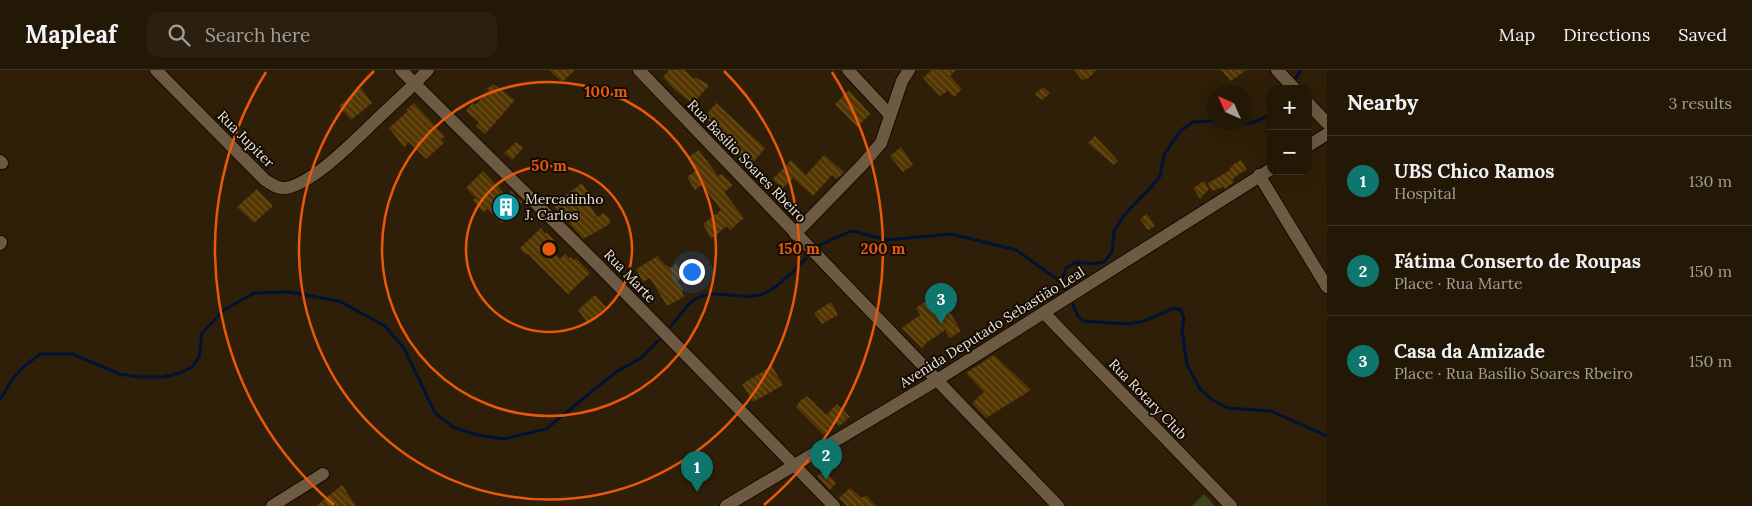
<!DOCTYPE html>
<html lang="en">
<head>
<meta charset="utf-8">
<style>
  :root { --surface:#231706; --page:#2b2010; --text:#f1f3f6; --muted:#a39f9b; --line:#403628; --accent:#0f766e }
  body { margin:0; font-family:Lora,serif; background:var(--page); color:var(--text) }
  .controls { position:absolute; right:15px; top:15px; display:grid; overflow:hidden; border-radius:10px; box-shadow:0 5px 20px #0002 }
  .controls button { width:45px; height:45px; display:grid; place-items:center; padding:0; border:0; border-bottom:1px solid var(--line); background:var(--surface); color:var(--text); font:25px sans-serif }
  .compass { position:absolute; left:1207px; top:15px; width:45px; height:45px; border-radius:50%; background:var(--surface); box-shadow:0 5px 20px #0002; rotate:315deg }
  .you { position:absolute; left:691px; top:201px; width:18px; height:18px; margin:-12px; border:4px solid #fff; border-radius:50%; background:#1a73e8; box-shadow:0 0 0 8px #1a73e833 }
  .badge { display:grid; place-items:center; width:32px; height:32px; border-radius:50%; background:var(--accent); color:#fff; font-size:16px; font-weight:700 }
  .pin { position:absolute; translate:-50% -41px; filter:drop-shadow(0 1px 2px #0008) }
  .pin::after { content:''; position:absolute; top:26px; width:18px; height:15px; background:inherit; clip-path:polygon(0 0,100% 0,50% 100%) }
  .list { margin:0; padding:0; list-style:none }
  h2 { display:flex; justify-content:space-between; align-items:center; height:65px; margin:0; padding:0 20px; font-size:21px }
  h2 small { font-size:16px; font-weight:400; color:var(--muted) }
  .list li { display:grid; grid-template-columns:32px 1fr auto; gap:15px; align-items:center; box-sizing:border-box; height:90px; padding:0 20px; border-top:1px solid var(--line) }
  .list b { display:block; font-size:19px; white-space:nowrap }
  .list p { margin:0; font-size:16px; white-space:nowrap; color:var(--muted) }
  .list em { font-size:16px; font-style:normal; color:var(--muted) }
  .icon { flex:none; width:28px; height:28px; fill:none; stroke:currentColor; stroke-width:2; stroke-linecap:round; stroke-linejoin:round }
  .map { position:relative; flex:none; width:1327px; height:436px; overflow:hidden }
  header { display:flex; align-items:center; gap:30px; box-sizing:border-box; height:70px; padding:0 25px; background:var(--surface); border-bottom:1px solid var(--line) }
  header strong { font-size:24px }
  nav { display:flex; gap:28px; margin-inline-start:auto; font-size:18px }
  .search { width:350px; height:45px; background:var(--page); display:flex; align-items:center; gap:12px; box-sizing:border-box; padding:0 18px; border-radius:10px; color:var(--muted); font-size:19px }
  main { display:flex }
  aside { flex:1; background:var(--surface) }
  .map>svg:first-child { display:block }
  .grass { fill:#3b461b }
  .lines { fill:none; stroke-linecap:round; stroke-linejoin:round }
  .stream { stroke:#001235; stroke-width:3 }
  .building { fill:url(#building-back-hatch) }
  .minor-casing { stroke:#170800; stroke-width:14 }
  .minor { stroke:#6c5a42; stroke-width:12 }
  .ring { fill:none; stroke:#e8590c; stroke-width:2.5 }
  .labels { text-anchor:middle; stroke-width:4; stroke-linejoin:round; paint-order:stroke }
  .street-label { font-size:14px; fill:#eee4d6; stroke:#120b03 }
  .poi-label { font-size:14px; fill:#eee4d6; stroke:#120b03; text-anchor:start }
  .centre { fill:#e8590c; stroke:#120b03; stroke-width:2.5 }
  .ring-label { font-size:15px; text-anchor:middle; font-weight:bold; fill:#e8590c; stroke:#120b03; stroke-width:4; stroke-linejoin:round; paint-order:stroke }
</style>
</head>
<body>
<header>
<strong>Mapleaf</strong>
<div class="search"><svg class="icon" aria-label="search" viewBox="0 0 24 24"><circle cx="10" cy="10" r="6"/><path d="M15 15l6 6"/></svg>Search here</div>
<nav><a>Map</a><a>Directions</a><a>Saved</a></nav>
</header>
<main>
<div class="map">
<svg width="1327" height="436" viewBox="0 0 1327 436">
  <defs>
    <pattern id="building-back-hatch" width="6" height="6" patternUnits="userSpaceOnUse" patternTransform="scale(1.25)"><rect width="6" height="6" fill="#533600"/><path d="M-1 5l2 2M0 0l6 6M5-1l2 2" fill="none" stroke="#6c5324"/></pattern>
  </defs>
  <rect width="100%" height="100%" fill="#2f1f08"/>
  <polygon class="grass" points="1204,424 1215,436 1192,436"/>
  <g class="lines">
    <g class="stream">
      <polyline points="1294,11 1301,0"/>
      <path d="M 1226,52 C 1246,55 1255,55 1271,43"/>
      <polyline points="820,175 851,161 888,170 951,164 1016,180 1061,212 1065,219"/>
      <polyline points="1061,212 1066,198 1076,192 1092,194 1104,192 1112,182 1114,161 1125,144 1153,115 1160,106 1164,85 1180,61 1193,52 1214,51"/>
      <polyline points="1073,235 1078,246 1083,251 1128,254 1144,251 1174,238 1181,240 1184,249 1182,260 1187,295 1200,319 1211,329 1227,338 1271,341 1327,366"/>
      <path d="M 671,256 C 677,250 686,235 694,230 C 716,216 743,233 765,223 C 780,216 795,200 806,188"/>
      <polyline points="0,330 11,311 23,297 40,284 72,284 120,304 138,307 163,307 180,303 192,297 199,287 202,263 224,240 254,223 288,222 339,231 385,256 404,278 435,343 453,357 477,365 504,369 546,359 616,302 641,288 659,270"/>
    </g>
  </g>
  <g class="building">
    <polygon points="549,0 575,0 562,12"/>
    <polygon points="669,0 684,0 694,9 695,7 709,15 693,34 676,21 663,7"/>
    <polygon points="932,0 956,0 950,6 962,19 954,27 948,21 940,26 923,8"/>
    <polygon points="1074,0 1096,0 1089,8 1082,10"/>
    <polygon points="1221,0 1246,0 1231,11"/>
    <polygon points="493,14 515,30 485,64 476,56 479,52 466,41 473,32 475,35 489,21 487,19"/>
    <polygon points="1043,17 1050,23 1042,30 1035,24"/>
    <polygon points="361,18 372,33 351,50 339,36"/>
    <polygon points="849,20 870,44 857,57 835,34"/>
    <polygon points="414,33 445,67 441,69 444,73 426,89 409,72 404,77 389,58 408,41 406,40"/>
    <polygon points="716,33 765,78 751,95 738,85 740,82 704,47"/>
    <polygon points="1095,66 1118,91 1114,95 1088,73"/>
    <polygon points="516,72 523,78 512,90 504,83"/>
    <polygon points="901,77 913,95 903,102 890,86"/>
    <polygon points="699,80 718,106 722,104 733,115 724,122 744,148 730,160 727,156 711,169 703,154 721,140 702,115 695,120 687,107 697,100 687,88"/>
    <polygon points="824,85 844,102 837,109 832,105 813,126 793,108 782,119 773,109 791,90 806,105"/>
    <polygon points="1241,90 1247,100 1240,103 1233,109 1233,113 1225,119 1223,117 1212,121 1208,113 1227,102 1233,95"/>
    <polygon points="483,101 506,125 511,121 522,132 502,153 487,139 483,142 473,130 476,128 466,118"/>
    <polygon points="1204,111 1209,119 1200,129 1193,118"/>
    <polygon points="582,113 592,129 588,132 597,147 604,143 611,150 609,151 610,154 583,169 553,135"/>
    <polygon points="257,119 273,136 254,153 237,137"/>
    <polygon points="1147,144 1155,156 1148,160 1140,149"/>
    <polygon points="541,158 545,164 546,162 554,170 548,175 560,189 565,184 569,188 571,187 573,190 576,188 590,203 568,224 528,184 526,185 520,178"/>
    <polygon points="658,186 660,190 670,198 676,194 683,207 677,211 684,221 682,222 684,227 667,236 650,208 643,212 636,199"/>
    <polygon points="595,225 606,237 588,253 578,240"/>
    <polygon points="929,229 940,248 950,242 961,261 950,268 945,260 926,273 922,278 902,258 920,245 916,238"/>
    <polygon points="831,232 838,245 822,254 814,243"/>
    <polygon points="994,285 1031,320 986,348 972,333 984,322 966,303"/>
    <polygon points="772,296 783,315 753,332 742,314"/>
    <polygon points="807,326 826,345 837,334 850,347 839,356 836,353 824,365 796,337 801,330"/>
    <polygon points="825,401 836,413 830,420 817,406"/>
    <polygon points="342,415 356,436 316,436"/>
    <polygon points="850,418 862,428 866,425 876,436 847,436 839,428"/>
  </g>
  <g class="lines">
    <g class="minor-casing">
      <g id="minor">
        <path d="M 156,0 L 265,110 C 272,114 277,119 286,118 C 315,112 353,72 375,51 C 393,34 411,18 428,0"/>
        <polyline points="401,0 597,194 834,436"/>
        <polyline points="639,0 1058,436"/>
        <polyline points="848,0 890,45"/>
        <polyline points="1277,0 1295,19"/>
        <polyline points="1308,33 1327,53"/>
        <polyline points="1308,76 1327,64"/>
        <polyline points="0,91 2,93"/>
        <polyline points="1259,105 1327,217"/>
        <polyline points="795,164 862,95 881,73 902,11 909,0"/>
        <polyline points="0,174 1,172"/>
        <polyline points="1044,243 1231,436"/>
        <polyline points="272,436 323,404"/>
        <polyline points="726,436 937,310 1271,99"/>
      </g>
    </g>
    <use href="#minor" class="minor"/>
  </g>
  <g class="ring">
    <circle cx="549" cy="179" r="83"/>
    <circle cx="549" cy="179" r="167"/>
    <path d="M724 1A250 250 0 1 1 374 1"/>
    <path d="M334 435A334 334 0 0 1 266 2M832 2A334 334 0 0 1 764 435"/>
  </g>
  <defs>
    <g id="building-disc" transform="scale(1.4375)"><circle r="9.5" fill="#0f9aa8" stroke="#120b03"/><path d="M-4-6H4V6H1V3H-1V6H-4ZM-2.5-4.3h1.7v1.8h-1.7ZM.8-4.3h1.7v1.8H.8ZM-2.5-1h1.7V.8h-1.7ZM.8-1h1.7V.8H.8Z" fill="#fff"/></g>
  </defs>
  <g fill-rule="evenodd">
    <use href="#building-disc" x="506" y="137"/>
  </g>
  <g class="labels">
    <g class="street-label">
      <text transform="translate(246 69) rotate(45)" y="5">Rua Jupiter</text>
      <text transform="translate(747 91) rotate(46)" y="5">Rua Basílio Soares Rbeiro</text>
      <text transform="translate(630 206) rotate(46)" y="5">Rua Marte</text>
      <text transform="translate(992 257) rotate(-32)" y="5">Avenida Deputado Sebastião Leal</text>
      <text transform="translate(1148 329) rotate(46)" y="5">Rua Rotary Club</text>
    </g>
    <g class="poi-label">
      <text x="525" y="134">Mercadinho<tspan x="525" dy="16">J. Carlos</tspan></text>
    </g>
  </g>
  <circle cx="549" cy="179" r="8" class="centre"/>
  <g class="ring-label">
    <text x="606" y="27">100 m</text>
    <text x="549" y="101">50 m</text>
    <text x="799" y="184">150 m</text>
    <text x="883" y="184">200 m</text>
  </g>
</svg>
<div class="controls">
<button>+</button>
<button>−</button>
</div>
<svg class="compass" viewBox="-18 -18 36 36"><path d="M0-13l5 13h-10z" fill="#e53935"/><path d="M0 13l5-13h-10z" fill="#a39f9b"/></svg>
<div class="you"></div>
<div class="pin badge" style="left:697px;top:422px">1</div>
<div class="pin badge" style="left:826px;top:410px">2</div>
<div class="pin badge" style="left:941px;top:254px">3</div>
</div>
<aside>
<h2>Nearby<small>3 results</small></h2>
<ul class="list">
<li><span class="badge">1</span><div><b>UBS Chico Ramos</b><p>Hospital</p></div><em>130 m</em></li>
<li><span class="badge">2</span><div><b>Fátima Conserto de Roupas</b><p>Place · Rua Marte</p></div><em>150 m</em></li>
<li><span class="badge">3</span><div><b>Casa da Amizade</b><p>Place · Rua Basílio Soares Rbeiro</p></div><em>150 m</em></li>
</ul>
</aside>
</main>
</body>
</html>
